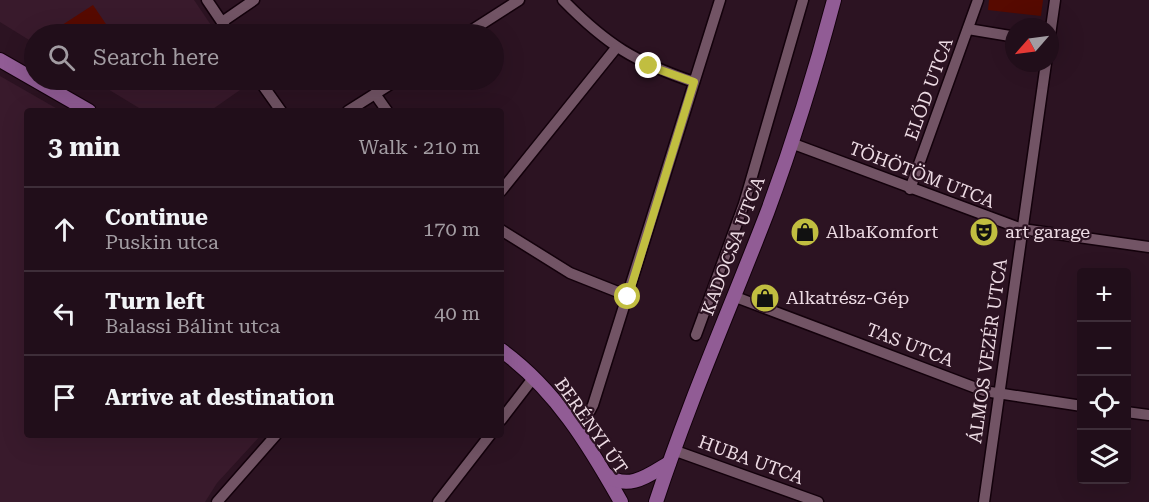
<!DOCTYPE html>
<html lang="en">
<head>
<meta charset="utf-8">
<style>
  :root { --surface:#210e1a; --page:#291723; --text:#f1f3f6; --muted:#a29ca2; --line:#3e2e39 }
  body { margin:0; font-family:"Roboto Serif",serif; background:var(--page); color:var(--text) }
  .controls { position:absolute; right:18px; bottom:18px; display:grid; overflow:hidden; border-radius:6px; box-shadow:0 6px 24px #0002 }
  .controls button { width:54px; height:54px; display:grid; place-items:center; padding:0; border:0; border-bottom:2px solid var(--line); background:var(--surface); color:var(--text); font:30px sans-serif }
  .compass { position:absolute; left:1005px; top:18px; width:54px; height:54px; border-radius:50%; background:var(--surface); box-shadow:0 6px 24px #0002; rotate:242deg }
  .stop { position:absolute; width:18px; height:18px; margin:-14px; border:4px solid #c1be40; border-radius:50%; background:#fff }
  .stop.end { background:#c1be40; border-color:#fff; box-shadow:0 2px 6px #0008 }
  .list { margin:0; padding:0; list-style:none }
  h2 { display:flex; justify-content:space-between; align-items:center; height:78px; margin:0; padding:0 24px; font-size:26px }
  h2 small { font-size:20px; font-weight:400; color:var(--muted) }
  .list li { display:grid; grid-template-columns:39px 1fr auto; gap:18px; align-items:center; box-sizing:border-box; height:84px; padding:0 24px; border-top:2px solid var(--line) }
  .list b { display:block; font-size:22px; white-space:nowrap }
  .list p { margin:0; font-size:20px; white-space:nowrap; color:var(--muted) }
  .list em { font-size:20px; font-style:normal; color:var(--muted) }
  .icon { flex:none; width:33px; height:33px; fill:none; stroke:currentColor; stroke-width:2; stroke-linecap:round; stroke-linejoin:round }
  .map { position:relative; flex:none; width:1149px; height:502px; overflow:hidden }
  .search { position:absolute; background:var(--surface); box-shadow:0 6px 24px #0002; left:24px; top:24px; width:480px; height:66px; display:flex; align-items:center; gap:15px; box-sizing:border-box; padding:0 21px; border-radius:33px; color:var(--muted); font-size:22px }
  .panel { position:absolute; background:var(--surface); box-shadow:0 6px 24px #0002; left:24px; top:108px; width:480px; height:330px; border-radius:6px }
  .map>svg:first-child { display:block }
  .built { fill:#391a2c }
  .green { fill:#570a00 }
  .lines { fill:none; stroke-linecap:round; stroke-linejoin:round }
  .minor-casing { stroke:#13010b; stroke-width:13 }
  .major-casing { stroke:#13010b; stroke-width:16 }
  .minor { stroke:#725465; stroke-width:10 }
  .major { stroke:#915c95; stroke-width:14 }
  .route { stroke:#c1be40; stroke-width:8 }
  .labels { text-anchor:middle; stroke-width:4.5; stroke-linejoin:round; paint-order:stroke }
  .street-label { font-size:18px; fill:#eddbe4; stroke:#2c1322 }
  .poi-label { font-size:18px; fill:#eddbe4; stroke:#2c1322; text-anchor:start }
</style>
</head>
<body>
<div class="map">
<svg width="1149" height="502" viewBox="0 0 1149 502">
  <rect width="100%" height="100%" fill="#2c1322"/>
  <g class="built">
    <polygon points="0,0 194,0 217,34 34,34 34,43 0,22"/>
    <polygon points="0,76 61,111 27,111 27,435 261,435 217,483 205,502 0,502"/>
    <polygon points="93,80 247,80 250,83 210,111 144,111"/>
  </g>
  <g class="green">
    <polygon points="989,0 1043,0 1041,16 988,10"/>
    <polygon points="93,5 108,27 97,34 65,34 59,27"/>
  </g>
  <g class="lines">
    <g class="minor-casing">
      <g id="minor">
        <polyline points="207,0 230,34"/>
        <path d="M 563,0 C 607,45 635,62 694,82"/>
        <polyline points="222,22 254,0"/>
        <polyline points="968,29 1010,36"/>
        <polyline points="466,34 519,0"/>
        <polyline points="1050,35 1055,0"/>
        <polyline points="259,80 281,111"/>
        <polyline points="375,94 387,111"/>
        <polyline points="348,111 397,80"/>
        <polyline points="791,143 1022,229 1149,247"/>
        <polyline points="910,189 978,0"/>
        <polyline points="501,191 616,48"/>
        <polyline points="501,230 570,273 628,296"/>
        <polyline points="733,296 984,391 1082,406"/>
        <polyline points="696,335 744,204 803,0"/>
        <polyline points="1126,412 1149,415"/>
        <polyline points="501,420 534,377"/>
        <polyline points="575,428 585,420 593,405 720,0"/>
        <polyline points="673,450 818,502"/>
        <polyline points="217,502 276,435"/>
        <polyline points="438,502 490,435"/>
        <polyline points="984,502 1046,63"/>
      </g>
    </g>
    <g class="major-casing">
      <g id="major">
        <polyline points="0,60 89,111"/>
        <path d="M 501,350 C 555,389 589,445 621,502"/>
        <path d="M 605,474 C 628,492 649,475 669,463"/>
        <path d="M 656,502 C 688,404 730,309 767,213 C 793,143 815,72 834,0"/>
      </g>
    </g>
    <use href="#minor" class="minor"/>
    <use href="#major" class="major"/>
  </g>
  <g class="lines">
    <polyline class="route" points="628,297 694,82 649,66"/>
  </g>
  <defs>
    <g id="shop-disc" transform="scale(1.5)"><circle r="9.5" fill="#c1be40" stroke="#2c1322"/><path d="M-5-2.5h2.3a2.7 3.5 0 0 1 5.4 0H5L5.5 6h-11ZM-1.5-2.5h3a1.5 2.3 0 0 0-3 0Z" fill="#111"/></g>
    <g id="theatre-disc" transform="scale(1.5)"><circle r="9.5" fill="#c1be40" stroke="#2c1322"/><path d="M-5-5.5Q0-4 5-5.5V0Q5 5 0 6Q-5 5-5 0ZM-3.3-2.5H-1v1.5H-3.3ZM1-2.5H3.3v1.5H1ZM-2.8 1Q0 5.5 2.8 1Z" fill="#111"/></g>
  </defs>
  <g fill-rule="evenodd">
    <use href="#shop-disc" x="805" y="232"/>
    <use href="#theatre-disc" x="984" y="232"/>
    <use href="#shop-disc" x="765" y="298"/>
  </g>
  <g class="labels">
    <g class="street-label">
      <text transform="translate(929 89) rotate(-70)" y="6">ELŐD UTCA</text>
      <text transform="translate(922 175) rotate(21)" y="6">TÖHÖTÖM UTCA</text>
      <text transform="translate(733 246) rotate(-69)" y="6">KADOCSA UTCA</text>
      <text transform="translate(910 345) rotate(21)" y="6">TAS UTCA</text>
      <text transform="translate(988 351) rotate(-82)" y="6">ÁLMOS VEZÉR UTCA</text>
      <text transform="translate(591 426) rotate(55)" y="6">BERÉNYI ÚT</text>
      <text transform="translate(751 460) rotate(20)" y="6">HUBA UTCA</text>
    </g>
    <g class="poi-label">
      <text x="826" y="238">AlbaKomfort</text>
      <text x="1005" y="238">art garage</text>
      <text x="786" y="304">Alkatrész-Gép</text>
    </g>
  </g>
</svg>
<div class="controls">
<button>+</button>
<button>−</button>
<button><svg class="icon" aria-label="locate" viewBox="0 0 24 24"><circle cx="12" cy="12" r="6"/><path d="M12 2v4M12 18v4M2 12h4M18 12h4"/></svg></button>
<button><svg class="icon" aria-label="layers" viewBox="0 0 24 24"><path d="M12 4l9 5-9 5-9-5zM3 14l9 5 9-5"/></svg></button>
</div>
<svg class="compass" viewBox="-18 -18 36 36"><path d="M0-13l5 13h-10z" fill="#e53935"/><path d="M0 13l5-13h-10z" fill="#a29ca2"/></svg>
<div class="stop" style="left:628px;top:297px"></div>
<div class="stop end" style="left:649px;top:66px"></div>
<div class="search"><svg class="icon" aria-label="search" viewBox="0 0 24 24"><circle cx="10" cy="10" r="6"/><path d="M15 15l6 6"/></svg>Search here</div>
<section class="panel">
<h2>3 min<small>Walk · 210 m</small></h2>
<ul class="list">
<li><svg class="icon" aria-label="ahead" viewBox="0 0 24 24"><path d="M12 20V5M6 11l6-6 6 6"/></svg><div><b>Continue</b><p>Puskin utca</p></div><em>170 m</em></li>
<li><svg class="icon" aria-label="left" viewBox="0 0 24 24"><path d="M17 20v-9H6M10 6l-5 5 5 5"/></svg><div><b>Turn left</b><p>Balassi Bálint utca</p></div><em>40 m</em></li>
<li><svg class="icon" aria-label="arrive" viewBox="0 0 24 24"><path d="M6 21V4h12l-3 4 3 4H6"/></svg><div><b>Arrive at destination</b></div></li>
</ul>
</section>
</div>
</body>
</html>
